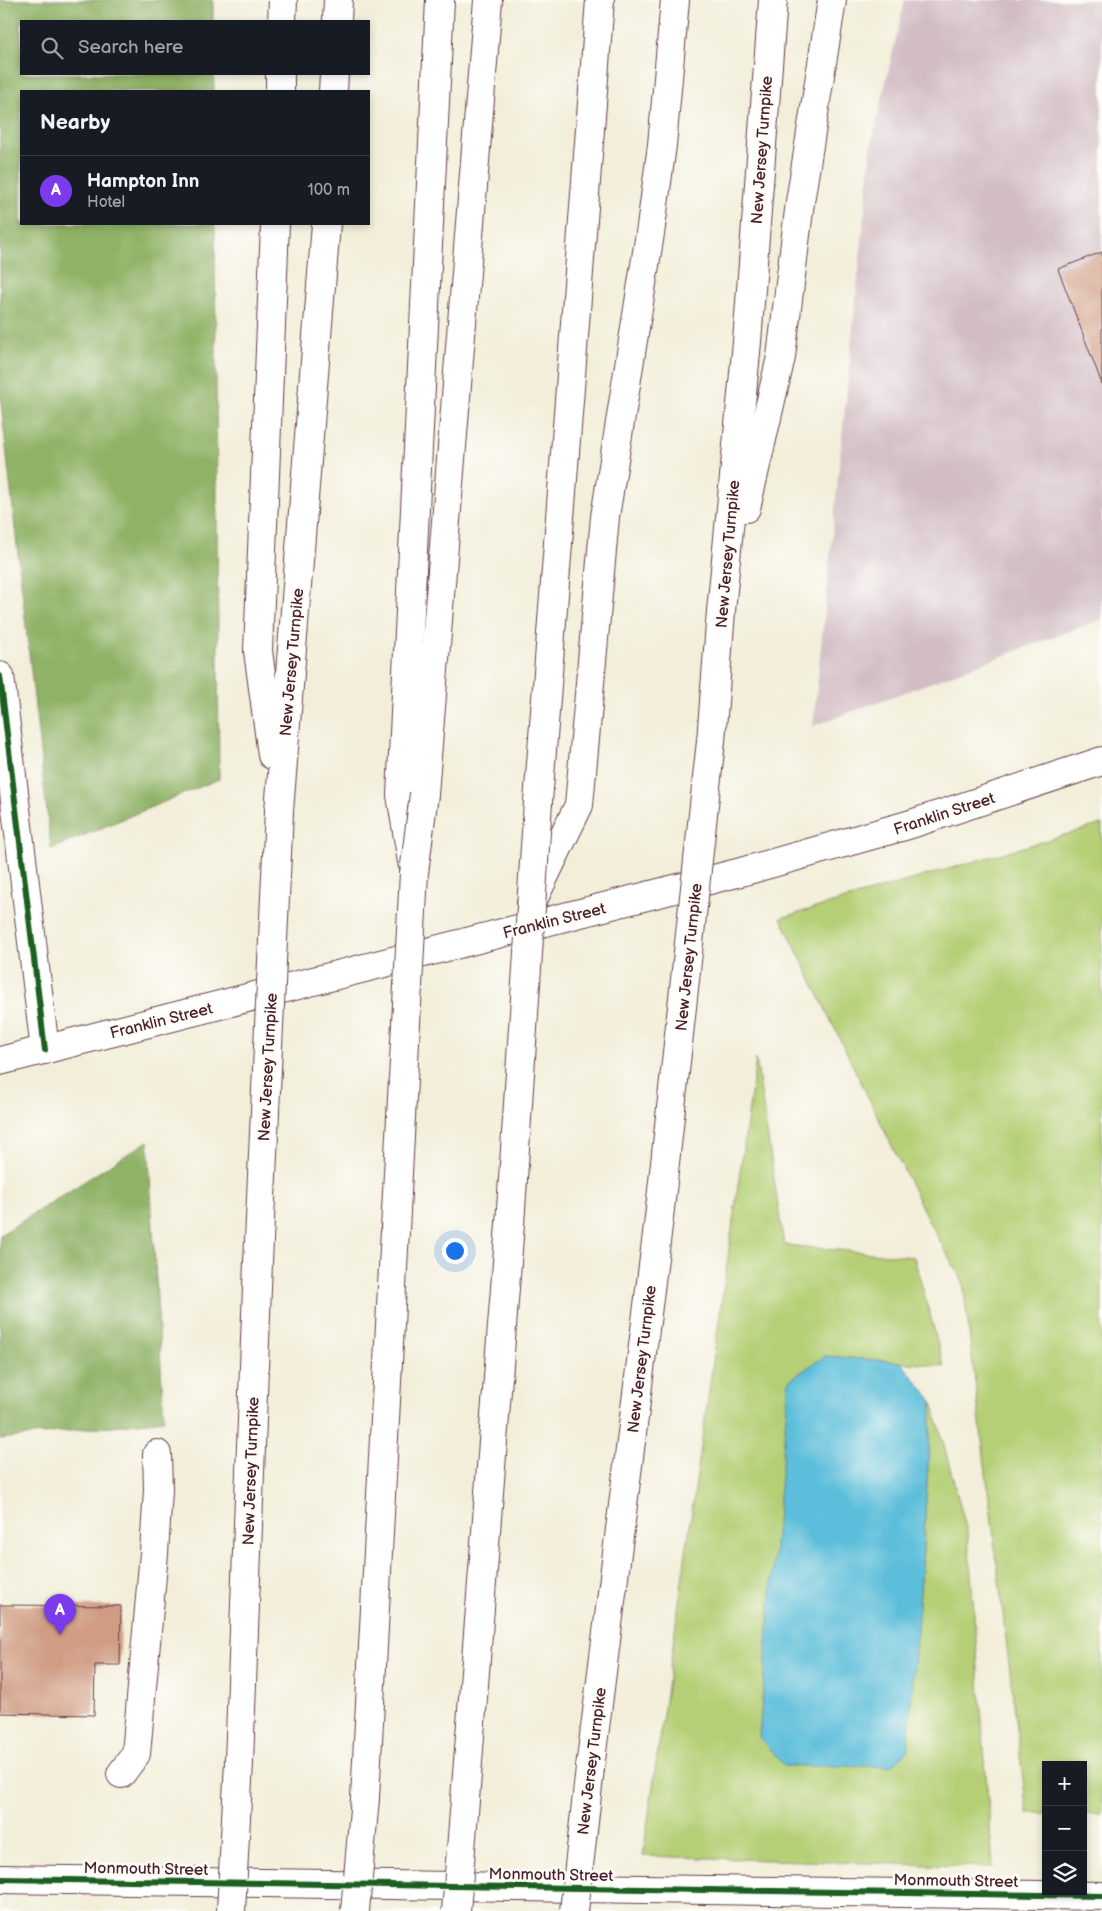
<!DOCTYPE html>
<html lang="en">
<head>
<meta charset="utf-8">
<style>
  :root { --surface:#171b24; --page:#20242c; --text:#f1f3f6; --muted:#9ea1a6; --line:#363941; --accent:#7c3aed }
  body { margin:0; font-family:"Balsamiq Sans",sans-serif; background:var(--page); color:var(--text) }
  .controls { position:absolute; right:15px; bottom:15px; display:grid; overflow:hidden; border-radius:0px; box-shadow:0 2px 8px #0003 }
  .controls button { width:45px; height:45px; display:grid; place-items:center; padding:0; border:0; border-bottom:1px solid var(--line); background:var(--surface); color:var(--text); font:25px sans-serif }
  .you { position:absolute; left:454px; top:1250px; width:18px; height:18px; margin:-12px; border:4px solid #fff; border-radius:50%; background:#1a73e8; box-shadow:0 0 0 8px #1a73e833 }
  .badge { display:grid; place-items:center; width:32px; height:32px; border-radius:50%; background:var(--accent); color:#fff; font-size:16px; font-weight:700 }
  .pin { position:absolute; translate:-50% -41px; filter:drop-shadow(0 1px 2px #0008) }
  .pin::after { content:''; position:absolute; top:26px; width:18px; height:15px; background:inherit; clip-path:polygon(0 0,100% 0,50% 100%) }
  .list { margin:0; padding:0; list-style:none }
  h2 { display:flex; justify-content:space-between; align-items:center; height:65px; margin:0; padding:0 20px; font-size:21px }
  h2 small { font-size:16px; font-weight:400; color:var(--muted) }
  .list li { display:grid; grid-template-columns:32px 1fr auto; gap:15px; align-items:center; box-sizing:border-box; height:70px; padding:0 20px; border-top:1px solid var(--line) }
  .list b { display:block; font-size:19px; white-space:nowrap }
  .list p { margin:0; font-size:16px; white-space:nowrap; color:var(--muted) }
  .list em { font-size:16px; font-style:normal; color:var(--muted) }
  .icon { flex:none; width:28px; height:28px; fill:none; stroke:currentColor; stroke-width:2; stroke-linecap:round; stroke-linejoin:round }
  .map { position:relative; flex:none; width:1102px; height:1911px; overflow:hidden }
  .search { position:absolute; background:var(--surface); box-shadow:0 2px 8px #0003; left:20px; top:20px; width:350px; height:55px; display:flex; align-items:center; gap:12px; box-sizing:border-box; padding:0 18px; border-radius:0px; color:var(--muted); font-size:19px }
  .panel { position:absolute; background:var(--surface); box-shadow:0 2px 8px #0003; left:20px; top:90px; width:350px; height:135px; border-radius:0px }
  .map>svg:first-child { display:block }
  .industrial { fill:#d2bdc5 }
  .green { fill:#b4cf75; stroke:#7f7750 }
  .forest { fill:#8fb266; stroke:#6c6848 }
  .water { fill:#5cbeda; stroke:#536e82 }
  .building { fill:#d09c83 }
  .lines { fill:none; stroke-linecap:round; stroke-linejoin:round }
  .minor-casing { stroke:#633e45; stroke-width:30 }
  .major-casing { stroke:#633e45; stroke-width:30 }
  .highway-casing { stroke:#633e45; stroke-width:30 }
  .minor { stroke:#fff; stroke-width:28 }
  .major { stroke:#fff; stroke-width:28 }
  .highway { stroke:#fff; stroke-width:28 }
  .highway-bridge-casing { stroke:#633e45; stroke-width:30; stroke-linecap:butt }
  .highway-bridge { stroke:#fff; stroke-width:28 }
  .cycleway-casing { stroke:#fdfcf7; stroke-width:9 }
  .cycleway { stroke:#1b5e20; stroke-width:6 }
  .labels { text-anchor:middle; stroke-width:5; stroke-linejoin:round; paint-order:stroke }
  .street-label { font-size:16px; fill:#4a1f2b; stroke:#fdfcf7 }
</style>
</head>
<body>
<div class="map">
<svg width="1102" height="1911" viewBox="0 0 1102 1911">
  <rect width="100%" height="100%" fill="#fdfcf7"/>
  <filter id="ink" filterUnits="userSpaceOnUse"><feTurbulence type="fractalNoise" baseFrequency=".02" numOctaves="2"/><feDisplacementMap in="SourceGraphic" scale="10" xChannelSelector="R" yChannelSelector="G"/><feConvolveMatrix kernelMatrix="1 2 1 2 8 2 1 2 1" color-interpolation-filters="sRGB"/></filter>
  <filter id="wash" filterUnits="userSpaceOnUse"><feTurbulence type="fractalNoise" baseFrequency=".0096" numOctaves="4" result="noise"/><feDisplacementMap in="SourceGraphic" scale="20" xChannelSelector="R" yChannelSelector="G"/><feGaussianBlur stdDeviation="1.12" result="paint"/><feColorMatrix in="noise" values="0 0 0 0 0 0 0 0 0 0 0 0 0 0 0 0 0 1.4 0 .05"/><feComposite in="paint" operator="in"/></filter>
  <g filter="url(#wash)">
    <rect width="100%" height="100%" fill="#f2eed9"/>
    <polygon class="industrial" points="905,0 1102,0 1102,619 813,726 872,140"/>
    <g class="green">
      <polygon points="1102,824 1102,1814 1083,1814 1083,1765 1046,1765 1046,1813 1027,1813 963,1282 928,1220 781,918"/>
      <polygon points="756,1059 784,1245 914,1257 944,1366 825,1356 921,1580 932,1401 968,1535 993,1867 643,1856"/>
    </g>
    <g class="forest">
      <polygon points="0,0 213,0 213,21 21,21 21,74 214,74 214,91 21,91 21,224 215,224 219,779 51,849 0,394"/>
      <polygon points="148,1141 164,1420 0,1439 0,1235"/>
    </g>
    <polygon class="water" points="825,1356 901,1362 932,1401 921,1580 907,1752 891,1766 784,1766 759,1737 789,1380"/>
    <g id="blocks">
      <g class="building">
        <polygon points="1102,252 1102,384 1058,269"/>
        <polygon points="0,1605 121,1606 120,1665 95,1665 94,1715 0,1713"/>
      </g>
    </g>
  </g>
  <g filter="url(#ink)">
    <use href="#blocks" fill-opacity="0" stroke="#633e45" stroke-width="1"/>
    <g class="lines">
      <g class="minor-casing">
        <g id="minor">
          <polyline points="0,676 45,1050"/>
          <polyline points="121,1774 136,1754 154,1553 158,1490 157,1454"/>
          <polyline points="0,1879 1102,1896"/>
        </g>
      </g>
      <g class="major-casing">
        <polyline id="major" points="0,1061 741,872 908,825 1102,761"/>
      </g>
      <g class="highway-casing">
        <g id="highway">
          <polyline points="282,21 283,0"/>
          <polyline points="337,21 338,0"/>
          <polyline points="280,91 280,74"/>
          <polyline points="333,91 334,74"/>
          <polyline points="746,508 781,357 800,202 832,0"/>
          <polyline points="711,741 721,611 747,342 773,0"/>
          <polyline points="272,755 258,651 275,224"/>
          <polyline points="424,794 488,0"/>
          <polyline points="538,802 600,0"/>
          <polyline points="279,811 326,224"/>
          <polyline points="412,862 401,795 440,0"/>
          <polyline points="531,904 579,805 605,517 651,227 662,145 675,0"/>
          <polyline points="239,1762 258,1262"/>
          <polyline points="590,1768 659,1218"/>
          <polyline points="365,1798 395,1230"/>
          <polyline points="465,1800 510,1224"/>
        </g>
      </g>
      <use href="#minor" class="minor"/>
      <use href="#major" class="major"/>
      <use href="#highway" class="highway"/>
      <g class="highway-bridge-casing">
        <g id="highway-bridge">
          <polyline points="659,1218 711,741"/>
          <polyline points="510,1224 538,802"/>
          <polyline points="395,1230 414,873 424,794"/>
          <polyline points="258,1262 279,811"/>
          <polyline points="231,1911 239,1762"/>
          <polyline points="355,1911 365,1798"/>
          <polyline points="456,1911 465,1800"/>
          <polyline points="574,1911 590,1768"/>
        </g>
      </g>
      <use href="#highway-bridge" class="highway-bridge"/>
      <g class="cycleway-casing">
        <g id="cycleway">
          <polyline points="0,676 45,1050"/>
          <polyline points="0,1879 1102,1896"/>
        </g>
      </g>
      <use href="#cycleway" class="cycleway"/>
    </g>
  </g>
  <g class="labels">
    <g class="street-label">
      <text transform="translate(761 150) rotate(-86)" y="6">New Jersey Turnpike</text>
      <text transform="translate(727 554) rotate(-85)" y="6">New Jersey Turnpike</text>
      <text transform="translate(291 662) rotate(-85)" y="6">New Jersey Turnpike</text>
      <text transform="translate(944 813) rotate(-18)" y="6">Franklin Street</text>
      <text transform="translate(554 920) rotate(-14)" y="6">Franklin Street</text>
      <text transform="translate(688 957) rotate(-84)" y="6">New Jersey Turnpike</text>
      <text transform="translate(161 1020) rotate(-14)" y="6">Franklin Street</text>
      <text transform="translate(267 1067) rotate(-87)" y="6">New Jersey Turnpike</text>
      <text transform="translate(641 1359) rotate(-83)" y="6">New Jersey Turnpike</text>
      <text transform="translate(250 1471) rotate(-88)" y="6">New Jersey Turnpike</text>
      <text transform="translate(591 1761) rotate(-83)" y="6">New Jersey Turnpike</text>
      <text transform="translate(146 1868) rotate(1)" y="6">Monmouth Street</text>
      <text transform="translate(551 1874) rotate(1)" y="6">Monmouth Street</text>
      <text transform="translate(956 1880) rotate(1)" y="6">Monmouth Street</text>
    </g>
  </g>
</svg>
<div class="controls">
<button>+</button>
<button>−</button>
<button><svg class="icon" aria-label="layers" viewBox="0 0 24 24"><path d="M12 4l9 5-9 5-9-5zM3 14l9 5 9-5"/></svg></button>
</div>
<div class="you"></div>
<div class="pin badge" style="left:60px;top:1635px">A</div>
<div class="search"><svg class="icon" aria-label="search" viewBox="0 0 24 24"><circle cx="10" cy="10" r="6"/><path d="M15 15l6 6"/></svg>Search here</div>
<section class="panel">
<h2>Nearby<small></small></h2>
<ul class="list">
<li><span class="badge">A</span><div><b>Hampton Inn</b><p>Hotel</p></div><em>100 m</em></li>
</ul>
</section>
</div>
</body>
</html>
